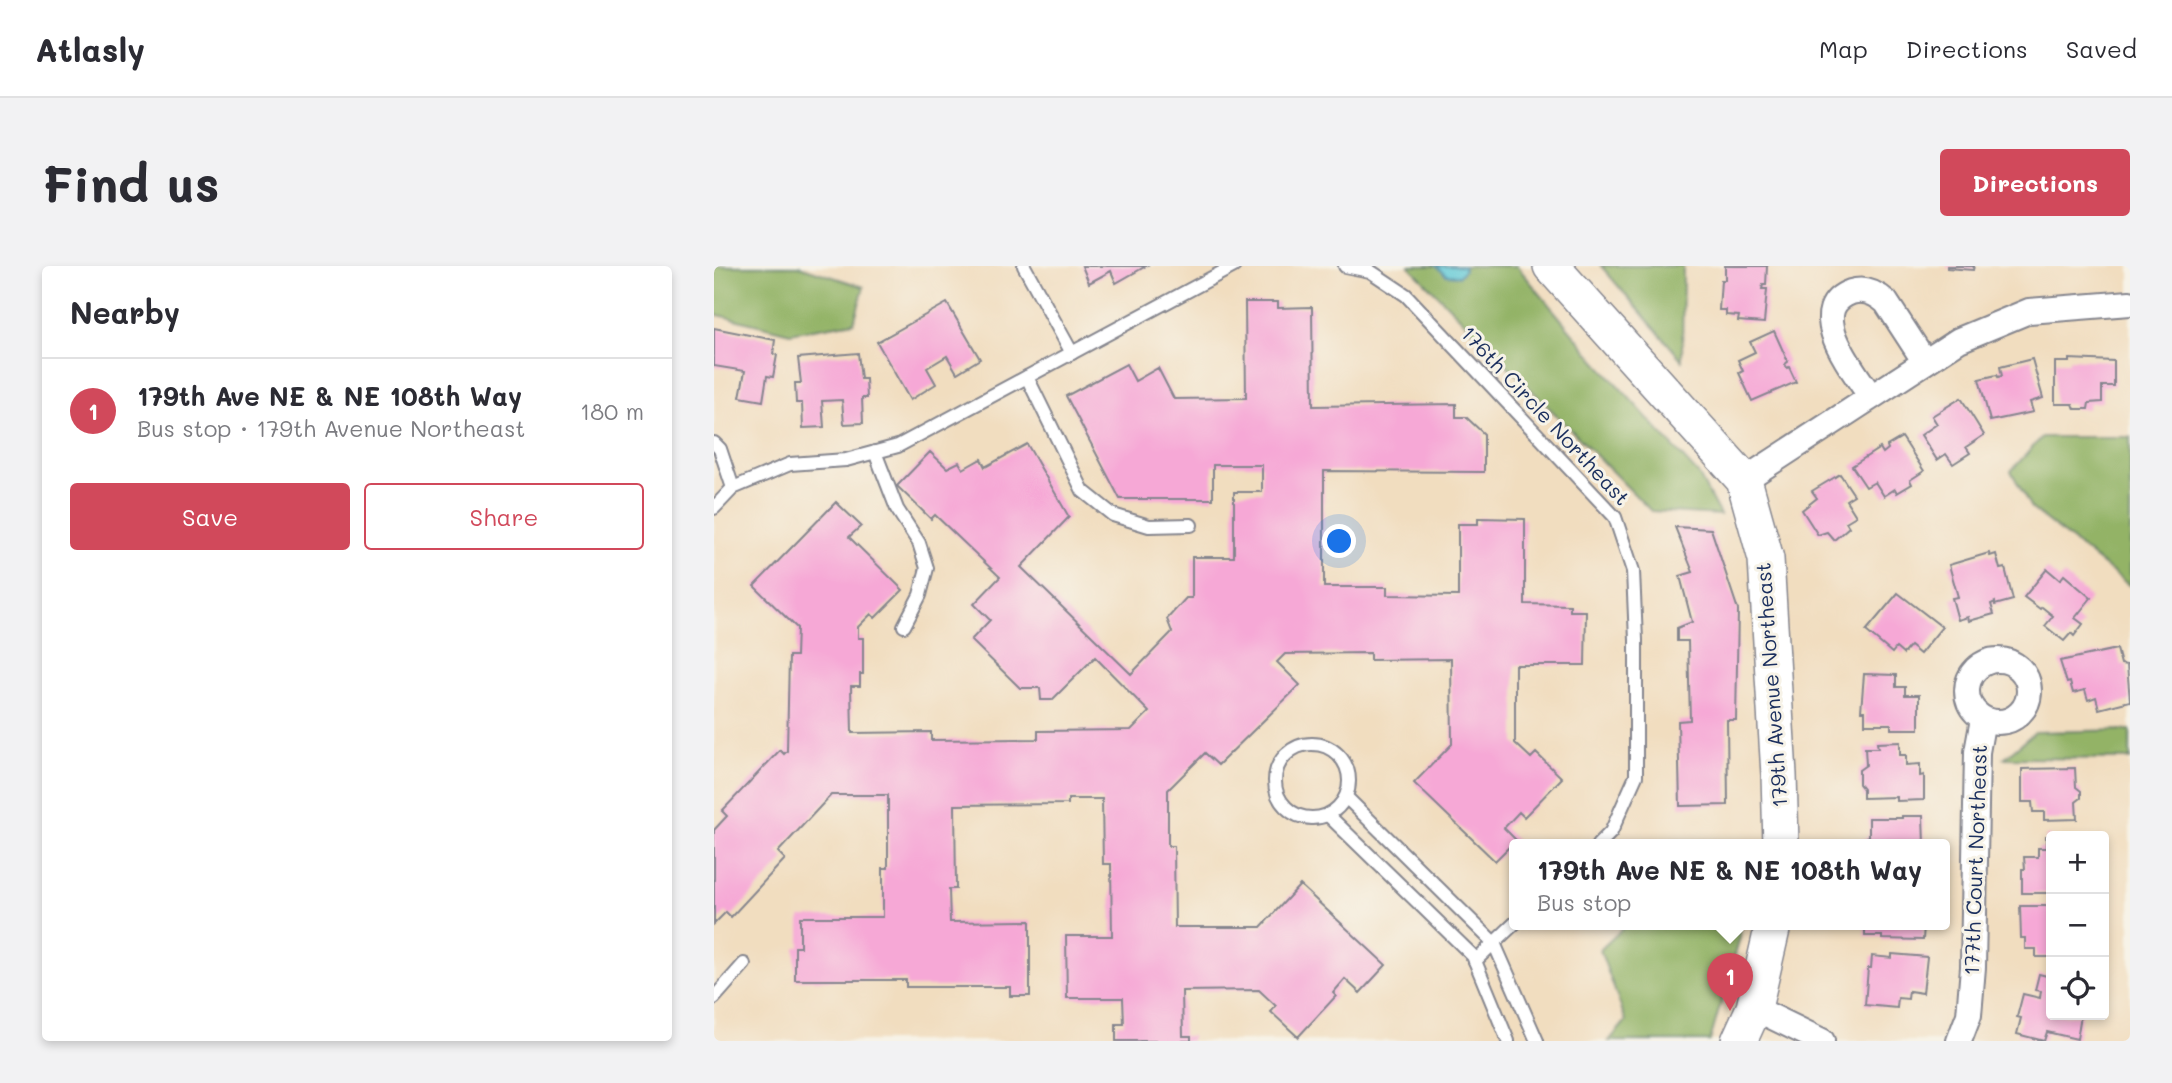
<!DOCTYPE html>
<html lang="en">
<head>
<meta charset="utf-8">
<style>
  :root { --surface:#fff; --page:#f2f2f3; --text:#2b2b33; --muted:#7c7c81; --line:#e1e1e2; --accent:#d1495b }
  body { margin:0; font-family:Mali,sans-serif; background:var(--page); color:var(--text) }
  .controls { position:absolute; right:21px; bottom:21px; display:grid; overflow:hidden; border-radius:7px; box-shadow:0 4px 10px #0003 }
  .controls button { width:63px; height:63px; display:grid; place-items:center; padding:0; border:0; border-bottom:2px solid var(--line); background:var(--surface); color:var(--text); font:35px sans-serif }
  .you { position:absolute; left:626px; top:276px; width:24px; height:24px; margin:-18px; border:5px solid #fff; border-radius:50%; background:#1a73e8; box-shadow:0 0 0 10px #1a73e833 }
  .badge { display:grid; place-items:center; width:46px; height:46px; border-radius:50%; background:var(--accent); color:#fff; font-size:23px; font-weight:700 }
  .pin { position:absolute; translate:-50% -58px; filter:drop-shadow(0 2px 4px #0008) }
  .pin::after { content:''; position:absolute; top:37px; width:24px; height:21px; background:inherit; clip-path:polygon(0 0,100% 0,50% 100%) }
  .popup { position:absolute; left:795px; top:573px; width:441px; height:91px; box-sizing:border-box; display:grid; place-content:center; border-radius:7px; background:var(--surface); filter:drop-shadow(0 2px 5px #0005); font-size:23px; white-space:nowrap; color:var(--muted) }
  .popup b { font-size:26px; color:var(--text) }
  .popup::after { content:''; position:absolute; left:50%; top:100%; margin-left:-14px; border:14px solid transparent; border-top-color:var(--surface) }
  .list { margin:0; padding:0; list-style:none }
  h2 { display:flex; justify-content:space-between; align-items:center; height:91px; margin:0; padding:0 28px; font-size:30px }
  h2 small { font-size:23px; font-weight:400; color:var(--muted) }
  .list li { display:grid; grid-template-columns:46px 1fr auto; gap:21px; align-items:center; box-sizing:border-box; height:105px; padding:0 28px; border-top:2px solid var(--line) }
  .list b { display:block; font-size:26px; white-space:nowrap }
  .list p { margin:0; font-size:23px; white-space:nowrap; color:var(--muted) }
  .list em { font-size:23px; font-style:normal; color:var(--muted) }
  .actions { display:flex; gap:14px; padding:21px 28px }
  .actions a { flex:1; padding:16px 0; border:2px solid var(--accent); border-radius:7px; text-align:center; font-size:24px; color:var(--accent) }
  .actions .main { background:var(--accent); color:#fff }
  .icon { flex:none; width:38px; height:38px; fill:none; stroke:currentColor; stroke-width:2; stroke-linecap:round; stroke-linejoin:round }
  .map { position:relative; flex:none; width:1416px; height:775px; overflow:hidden; border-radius:7px }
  header { display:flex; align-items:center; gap:42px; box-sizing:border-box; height:98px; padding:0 35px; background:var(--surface); border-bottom:2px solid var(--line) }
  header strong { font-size:33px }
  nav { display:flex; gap:38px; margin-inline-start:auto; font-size:24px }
  .intro { display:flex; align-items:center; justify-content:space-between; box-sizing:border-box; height:168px; padding:0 42px }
  h1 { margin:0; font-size:49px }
  .button { padding:18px 32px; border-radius:7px; background:var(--accent); color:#fff; font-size:24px; font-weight:700 }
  main { display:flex; gap:42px; padding:0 42px }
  aside { flex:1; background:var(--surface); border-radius:7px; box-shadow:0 4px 10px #0003 }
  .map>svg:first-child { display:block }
  .forest { fill:#93b366; stroke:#577162; stroke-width:2 }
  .water { fill:#5ec9d6; stroke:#3c7c9a; stroke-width:2 }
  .building { fill:#f6a8d6 }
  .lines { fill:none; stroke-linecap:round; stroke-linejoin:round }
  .lane-casing { stroke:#86868e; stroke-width:16 }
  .street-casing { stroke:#86868e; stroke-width:28 }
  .secondary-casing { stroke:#86868e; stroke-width:38 }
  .lane { stroke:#fff; stroke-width:12 }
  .street { stroke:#fff; stroke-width:24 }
  .secondary { stroke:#fff; stroke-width:35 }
  .labels { text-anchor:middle; stroke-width:6; stroke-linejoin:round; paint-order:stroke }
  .street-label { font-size:21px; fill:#1b2f5e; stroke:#f7f3e8 }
</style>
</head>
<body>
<header>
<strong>Atlasly</strong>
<nav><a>Map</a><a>Directions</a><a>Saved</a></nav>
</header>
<div class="intro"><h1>Find us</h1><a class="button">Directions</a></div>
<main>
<aside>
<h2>Nearby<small></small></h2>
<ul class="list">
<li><span class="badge">1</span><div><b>179th Ave NE &amp; NE 108th Way</b><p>Bus stop · 179th Avenue Northeast</p></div><em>180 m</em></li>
</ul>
<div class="actions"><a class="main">Save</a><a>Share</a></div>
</aside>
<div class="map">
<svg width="1416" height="775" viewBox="0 0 1416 775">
  <rect width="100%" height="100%" fill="#f7f3e8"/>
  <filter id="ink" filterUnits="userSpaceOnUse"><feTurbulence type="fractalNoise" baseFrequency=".0143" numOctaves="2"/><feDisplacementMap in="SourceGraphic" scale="14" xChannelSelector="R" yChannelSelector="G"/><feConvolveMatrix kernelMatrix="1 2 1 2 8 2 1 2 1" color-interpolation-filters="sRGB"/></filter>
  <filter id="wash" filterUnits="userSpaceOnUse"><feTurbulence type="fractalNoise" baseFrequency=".00686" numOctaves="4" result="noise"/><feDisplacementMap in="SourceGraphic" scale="28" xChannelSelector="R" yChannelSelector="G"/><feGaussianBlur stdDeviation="1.57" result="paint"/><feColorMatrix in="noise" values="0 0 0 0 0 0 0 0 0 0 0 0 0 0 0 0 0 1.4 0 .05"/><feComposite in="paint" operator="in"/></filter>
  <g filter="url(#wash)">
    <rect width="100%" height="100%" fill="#f1ddbf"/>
    <g class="forest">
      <polygon points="0,0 85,0 150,21 140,56 76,67 0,48"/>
      <polygon points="695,0 803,0 881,94 984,208 1006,249 937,245"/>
      <polygon points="887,0 969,0 968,94"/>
      <polygon points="1328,171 1416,171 1416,320 1317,242 1297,205"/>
      <polygon points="1416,464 1416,493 1290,492 1321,466"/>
      <polygon points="959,575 1038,576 1037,579 959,579"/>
      <polygon points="912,659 1027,659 1026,671 996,775 895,775 912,755 886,684"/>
    </g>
    <polygon class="water" points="722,0 750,0 750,4 745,10 732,9"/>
    <g id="blocks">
      <g class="building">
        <polygon points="368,0 432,0 402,17 397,5 375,17"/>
        <polygon points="1011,0 1053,0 1052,19 1049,19 1048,23 1053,23 1050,57 1024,55 1025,50 1012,49 1012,44 1005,44 1007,14 1011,14"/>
        <polygon points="1233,0 1260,0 1259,4 1233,2"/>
        <polygon points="531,36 564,36 564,42 598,41 599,140 742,138 742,151 752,151 770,168 770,206 610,205 610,321 673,321 673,329 744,330 744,258 764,258 764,252 811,253 811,338 856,339 856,345 872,345 871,399 801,399 801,477 817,492 822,487 848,512 810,551 805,546 790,562 802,574 781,595 700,517 738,478 737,393 656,394 656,387 571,388 563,396 586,419 504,499 491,487 454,524 454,580 460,580 461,661 547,661 586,619 672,699 646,727 631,713 619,727 622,730 584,771 557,746 562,740 545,724 468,725 469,770 477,770 477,775 402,775 402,758 410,758 409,732 353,732 352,670 398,670 397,598 389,598 388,533 354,533 354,538 241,539 242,623 235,623 236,656 316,655 316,730 296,730 296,721 192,721 192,714 81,714 81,681 86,681 86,651 169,651 169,602 174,602 174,529 117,529 64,586 71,593 17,651 12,646 0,658 0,564 13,550 8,545 66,484 70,488 73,485 75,390 82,390 83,362 40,320 122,236 147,260 135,271 189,324 161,352 157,348 144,361 144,372 149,372 149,408 146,408 146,420 137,420 138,467 217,466 217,474 324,473 324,465 417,464 435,446 381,391 338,434 327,434 326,422 306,422 257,374 276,354 260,338 286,311 221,249 217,253 183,220 216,186 233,202 245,196 249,203 267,193 271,201 313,178 355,251 307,301 417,408 458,366 453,353 472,332 478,332 478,291 520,291 520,226 548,226 548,199 499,199 499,233 406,233 352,130 412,98 421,115 444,102 460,133 532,132"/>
        <polygon points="233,37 266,93 243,107 233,90 213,102 222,118 196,134 163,76"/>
        <polygon points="0,62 61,74 59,88 63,89 59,111 53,110 49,135 26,131 31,105 0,100"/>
        <polygon points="1060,65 1074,96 1071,98 1073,102 1075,101 1082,116 1038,135 1025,107 1029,105 1024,94 1041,86 1036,76"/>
        <polygon points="144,87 147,113 152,113 153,132 148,132 149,157 130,158 128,134 108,135 110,161 89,162 88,137 82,137 81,117 87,117 84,92"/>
        <polygon points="1318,93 1329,132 1316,136 1319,146 1276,155 1265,113 1283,109 1284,111 1288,110 1286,101"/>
        <polygon points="1355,93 1400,95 1400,120 1388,120 1388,136 1375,137 1374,143 1361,143 1359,138 1341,138 1341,96 1355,96"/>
        <polygon points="1247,132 1270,169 1252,181 1256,187 1239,198 1232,188 1223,194 1207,169 1223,158 1218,150"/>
        <polygon points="1188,171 1210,205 1196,214 1198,218 1183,227 1181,223 1170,230 1161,216 1152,221 1138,200 1166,182 1169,187 1174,183 1173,180"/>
        <polygon points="1126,208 1140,229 1132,234 1142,250 1132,256 1135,261 1120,274 1113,266 1104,269 1088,244 1103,232 1098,225"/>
        <polygon points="961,261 997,263 1024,344 1022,454 1013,454 1014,539 966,540 964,455 976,454 974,375 963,375 963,362 978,356 966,310 979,306"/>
        <polygon points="1275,287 1276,290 1282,288 1286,303 1291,302 1299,334 1281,339 1281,336 1277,338 1280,348 1255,355 1254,351 1244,354 1238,332 1244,331 1235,299"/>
        <polygon points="1333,303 1346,314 1350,309 1377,332 1361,352 1369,358 1360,370 1357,367 1350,375 1331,360 1339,350 1328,341 1326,343 1310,331"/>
        <polygon points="1184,327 1228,361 1206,388 1196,380 1189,388 1182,382 1178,387 1152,365"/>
        <polygon points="1403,383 1407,398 1413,399 1416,435 1385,443 1382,431 1374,434 1371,424 1359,427 1356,416 1353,417 1346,395"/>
        <polygon points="1150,408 1182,409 1182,421 1191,421 1191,429 1205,429 1205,463 1177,463 1177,458 1151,458 1151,445 1147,445"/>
        <polygon points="1186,476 1186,489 1192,489 1192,499 1206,498 1206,510 1210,509 1210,534 1183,535 1183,531 1149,532 1149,523 1145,518 1145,504 1152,499 1151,482 1164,482 1163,477"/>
        <polygon points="1361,502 1362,521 1367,525 1367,532 1362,536 1363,553 1330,554 1330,546 1319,546 1318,536 1308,536 1308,503"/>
        <polygon points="1188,550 1209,550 1210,579 1151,579 1150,573 1155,570 1155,552 1188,552"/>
        <polygon points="1332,570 1337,570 1337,627 1308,627 1308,603 1311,603 1310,591 1324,591 1324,582 1332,582"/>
        <polygon points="1306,640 1337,640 1337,691 1322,691 1322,683 1311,683 1311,672 1307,672"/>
        <polygon points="1151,659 1210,659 1209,674 1168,673 1168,670 1151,670"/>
        <polygon points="1178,688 1213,691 1209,727 1195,725 1194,733 1184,732 1183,742 1151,739 1154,702 1157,702 1158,690 1178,692"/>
        <polygon points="1325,708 1337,711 1337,749 1367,749 1363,773 1333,766 1330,775 1303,768 1307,752 1303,751 1309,728 1326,732 1327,725 1321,724"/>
      </g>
    </g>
  </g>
  <g filter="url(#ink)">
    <use href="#blocks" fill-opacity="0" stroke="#86868e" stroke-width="2"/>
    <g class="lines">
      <g class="lane-casing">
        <g id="lane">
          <polyline points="310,0 358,87"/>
          <polyline points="631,0 656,5 692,29 901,251 919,305 922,374 922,510 897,566 884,579"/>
          <polyline points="313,111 369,225 399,249 435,260 477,259"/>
          <polyline points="0,177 6,183 19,222"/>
          <polyline points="161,186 183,243 205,277 213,302 206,329 190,360"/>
          <polyline points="0,242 19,222 76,198 132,194 184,180 520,0"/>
          <circle cx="598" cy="515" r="37"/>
          <polyline points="632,531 780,677 823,775"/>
          <polyline points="614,549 759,690 794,775"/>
          <polyline points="761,695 801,657"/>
          <polyline points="0,732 30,698"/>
        </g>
      </g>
      <g class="street-casing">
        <g id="street">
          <path d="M 1157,131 C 1142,107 1088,44 1137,26 C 1150,22 1162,27 1172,36 L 1211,96"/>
          <polyline points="1030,214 1245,74 1315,45 1416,37"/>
          <circle cx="1284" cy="425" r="31"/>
          <polyline points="1040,742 1108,775"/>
          <polyline points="1245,775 1255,749 1259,701 1263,486 1269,453"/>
        </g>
      </g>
      <g class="secondary-casing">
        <g id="secondary">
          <polyline points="837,0 1030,214 1052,293 1065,509 1067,579"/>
          <polyline points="1025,775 1040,742 1059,659"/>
        </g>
      </g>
      <use href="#lane" class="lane"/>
      <use href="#street" class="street"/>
      <use href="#secondary" class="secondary"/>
    </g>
  </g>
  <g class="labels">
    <g class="street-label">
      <text transform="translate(831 150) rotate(47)" y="7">176th Circle Northeast</text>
      <text transform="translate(1058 419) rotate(-94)" y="7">179th Avenue Northeast</text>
      <text transform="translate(1262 594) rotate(-88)" y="7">177th Court Northeast</text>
    </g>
  </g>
</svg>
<div class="controls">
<button>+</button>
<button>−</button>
<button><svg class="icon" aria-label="locate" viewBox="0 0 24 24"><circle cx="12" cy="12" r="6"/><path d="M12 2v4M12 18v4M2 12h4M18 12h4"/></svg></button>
</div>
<div class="you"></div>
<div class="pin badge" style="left:1016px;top:745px">1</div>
<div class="popup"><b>179th Ave NE &amp; NE 108th Way</b>Bus stop</div>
</div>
</main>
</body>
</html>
